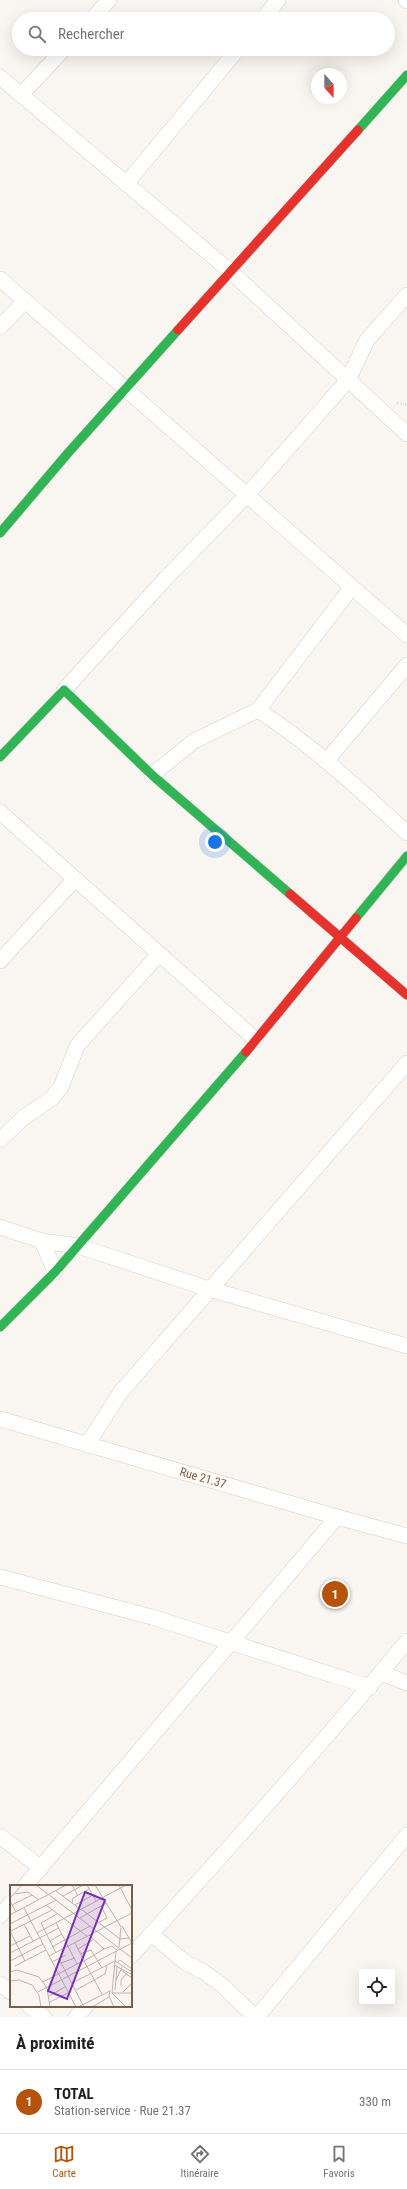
<!DOCTYPE html>
<html lang="fr">
<head>
<meta charset="utf-8">
<style>
  :root { --surface:#fff; --page:#f6f6f6; --text:#202124; --muted:#757577; --line:#e0e0e0; --accent:#b45309 }
  body { margin:0; font-family:"Roboto Condensed",sans-serif; background:var(--page); color:var(--text) }
  .controls { position:absolute; right:12px; bottom:12px; display:grid; overflow:hidden; border-radius:4px; box-shadow:0 4px 16px #0002 }
  .controls button { width:36px; height:36px; display:grid; place-items:center; padding:0; border:0; border-bottom:1px solid var(--line); background:var(--surface); color:var(--text); font:20px sans-serif }
  .compass { position:absolute; left:311px; top:68px; width:36px; height:36px; border-radius:50%; background:var(--surface); box-shadow:0 4px 16px #0002; rotate:159deg }
  .you { position:absolute; left:215px; top:842px; width:14px; height:14px; margin:-10px; border:3px solid #fff; border-radius:50%; background:#1a73e8; box-shadow:0 0 0 6px #1a73e833 }
  .badge { display:grid; place-items:center; width:26px; height:26px; border-radius:50%; background:var(--accent); color:#fff; font-size:13px; font-weight:700 }
  .pin { position:absolute; translate:-50% -50%; border:2px solid #fff; box-shadow:0 1px 4px #0006 }
  .list { margin:0; padding:0; list-style:none }
  h2 { display:flex; justify-content:space-between; align-items:center; height:52px; margin:0; padding:0 16px; font-size:17px }
  h2 small { font-size:13px; font-weight:400; color:var(--muted) }
  .list li { display:grid; grid-template-columns:26px 1fr auto; gap:12px; align-items:center; box-sizing:border-box; height:64px; padding:0 16px; border-top:1px solid var(--line) }
  .list b { display:block; font-size:15px; white-space:nowrap }
  .list p { margin:0; font-size:13px; white-space:nowrap; color:var(--muted) }
  .list em { font-size:13px; font-style:normal; color:var(--muted) }
  .icon { flex:none; width:22px; height:22px; fill:none; stroke:currentColor; stroke-width:2; stroke-linecap:round; stroke-linejoin:round }
  .map { position:relative; flex:none; width:407px; height:2017px; overflow:hidden }
  .search { position:absolute; background:var(--surface); box-shadow:0 4px 16px #0002; left:12px; right:12px; top:12px; height:44px; display:flex; align-items:center; gap:10px; box-sizing:border-box; padding:0 14px; border-radius:22px; color:var(--muted); font-size:15px }
  .sheet { height:116px; background:var(--surface) }
  nav { display:flex; justify-content:space-around; align-items:center; box-sizing:border-box; height:56px; border-top:1px solid var(--line); background:var(--surface); font-size:11px; color:var(--muted) }
  nav a { display:grid; justify-items:center; gap:2px }
  nav .on { color:var(--accent) }
  .map>svg:first-child { display:block }
  .lines { fill:none; stroke-linecap:round; stroke-linejoin:round }
  .street-casing { stroke:#d7d1cb; stroke-width:16 }
  .fast-casing { stroke:#d9d2cb; stroke-width:10 }
  .jam-casing { stroke:#d9d2cb; stroke-width:10 }
  .path { stroke:#dcd5d0; stroke-width:2.5; stroke-dasharray:1 3; stroke-linecap:butt }
  .street { stroke:#fefefd; stroke-width:15 }
  .fast { stroke:#30b455; stroke-width:9 }
  .jam { stroke:#e5322d; stroke-width:9 }
  .labels { text-anchor:middle; stroke-width:4; stroke-linejoin:round; paint-order:stroke }
  .street-label { font-size:12px; fill:#7a5c4d; stroke:#fffaf3 }
  .inset-road { fill:none; stroke:#c2b3aa; stroke-width:1 }
  .view { fill:#7b2cbf; fill-opacity:0.15; stroke:#7b2cbf; stroke-width:2 }
  .inset-edge { fill:none; stroke:#7a5c4d; stroke-width:2 }
</style>
</head>
<body>
<div class="map">
<svg width="407" height="2017" viewBox="0 0 407 2017">
  <rect width="100%" height="100%" fill="#f9f5f0"/>
  <g class="lines">
    <g class="street-casing">
      <g id="street">
        <polyline points="406,0 407,1"/>
        <polyline points="92,19 109,0"/>
        <polyline points="263,19 278,0"/>
        <polyline points="0,77 231,272 407,434"/>
        <polyline points="21,95 64,49"/>
        <polyline points="126,184 238,49"/>
        <polyline points="0,279 407,635"/>
        <polyline points="0,327 25,301"/>
        <polyline points="64,690 167,577 247,495 348,380 367,340 407,295"/>
        <path d="M 258,710 C 313,746 359,789 407,833"/>
        <polyline points="327,760 407,665"/>
        <polyline points="152,775 194,741 258,710 352,587"/>
        <polyline points="0,812 256,1040"/>
        <polyline points="0,961 75,879"/>
        <polyline points="0,1140 23,1118 52,1098 61,1087 77,1046 159,954"/>
        <polyline points="0,1227 42,1241 55,1272"/>
        <polyline points="42,1241 78,1246 209,1289 407,1346"/>
        <polyline points="0,1419 337,1517 407,1536"/>
        <polyline points="87,1445 120,1393 407,1063"/>
        <polyline points="0,1577 152,1617 370,1687"/>
        <polyline points="381,1673 407,1683"/>
        <polyline points="0,1836 41,1868"/>
        <polyline points="25,1886 337,1517"/>
        <polyline points="0,1916 11,1903"/>
        <polyline points="151,1934 185,1962 204,1972 223,1986 255,2017"/>
        <path d="M 131,1956 C 225,1853 318,1749 407,1641"/>
        <polyline points="0,1984 11,1992"/>
        <polyline points="29,2006 44,2017"/>
        <polyline points="76,2017 86,2006"/>
        <polyline points="257,2017 407,1835"/>
      </g>
    </g>
    <g class="fast-casing">
      <g id="fast">
        <polyline points="358,130 407,75"/>
        <polyline points="0,533 68,453 178,330"/>
        <polyline points="0,757 64,690 152,775 290,894"/>
        <polyline points="356,918 407,856"/>
        <polyline points="0,1327 55,1272 246,1052"/>
      </g>
    </g>
    <g class="jam-casing">
      <g id="jam">
        <polyline points="178,330 358,130"/>
        <polyline points="290,894 407,995"/>
        <polyline points="246,1052 356,918"/>
      </g>
    </g>
    <polyline class="path" points="397,403 407,405"/>
    <use href="#street" class="street"/>
    <use href="#fast" class="fast"/>
    <use href="#jam" class="jam"/>
  </g>
  <g class="labels">
    <g class="street-label">
      <text transform="translate(203 1478) rotate(16)" y="4">Rue 21.37</text>
    </g>
  </g>
  <g transform="translate(10 1885)">
    <rect width="122" height="122" fill="#f9f5f0"/>
    <path class="inset-road" d="M 26,0 L 122,73M 62,0 L 68,11M 77,0 L 86,16M 85,0 L 111,42 L 109,62M 109,0 L 122,25M 46,6 L 70,24M 5,9 L 18,7 L 29,15M 53,11 L 73,0M 0,13 L 12,0M 0,16 L 6,27M 62,18 L 63,13 L 79,4M 2,20 L 22,10M 36,20 L 77,51M 65,20 L 83,10M 14,23 L 66,122M 71,24 L 110,54 L 119,53M 0,30 L 56,0M 70,33 L 96,18M 89,37 L 97,33 L 91,21M 46,38 L 67,79 L 74,76 L 92,109M 0,39 L 46,15M 14,39 L 23,56M 112,41 L 122,58M 0,46 L 15,76M 1,46 L 42,25M 27,48 L 116,0M 79,50 L 94,64 L 102,61 L 107,65M 40,56 L 52,49M 65,58 L 74,76 L 94,64M 0,61 L 20,51M 42,62 L 80,41M 68,64 L 83,55M 0,68 L 49,43M 46,68 L 31,38 L 47,29M 70,69 L 81,65 L 92,83M 39,71 L 122,28M 49,74 L 74,122M 0,76 L 33,59M 42,77 L 56,70M 108,77 L 110,75 L 122,84M 51,78 L 65,73M 104,80 L 121,89M 5,81 L 36,65M 111,85 L 122,93M 0,87 L 7,85 L 29,92 L 37,103 L 40,122M 106,95 L 112,82M 0,96 L 9,95 L 22,100 L 29,110 L 31,122M 33,97 L 67,79M 62,98 L 105,76 L 122,87M 111,101 L 111,95 L 116,89M 66,105 L 95,89 L 97,81M 100,105 L 99,111 L 104,122M 105,105 L 107,82M 28,107 L 122,58M 113,107 L 122,98M 102,108 L 106,66M 102,108 L 116,122M 102,108 L 122,108M 39,111 L 55,102M 40,117 L 58,108M 68,122 L 100,106M 82,122 L 99,112"/>
    <path class="view" d="M 75,7 L 95,15 L 57,114 L 38,106 Z"/>
    <rect width="122" height="122" class="inset-edge"/>
  </g>
</svg>
<div class="controls">
<button><svg class="icon" aria-label="locate" viewBox="0 0 24 24"><circle cx="12" cy="12" r="6"/><path d="M12 2v4M12 18v4M2 12h4M18 12h4"/></svg></button>
</div>
<svg class="compass" viewBox="-18 -18 36 36"><path d="M0-13l5 13h-10z" fill="#e53935"/><path d="M0 13l5-13h-10z" fill="#757577"/></svg>
<div class="you"></div>
<div class="pin badge" style="left:335px;top:1594px">1</div>
<div class="search"><svg class="icon" aria-label="search" viewBox="0 0 24 24"><circle cx="10" cy="10" r="6"/><path d="M15 15l6 6"/></svg>Rechercher</div>
</div>
<section class="sheet">
<h2>À proximité<small></small></h2>
<ul class="list">
<li><span class="badge">1</span><div><b>TOTAL</b><p>Station-service · Rue 21.37</p></div><em>330 m</em></li>
</ul>
</section>
<nav>
<a class="on"><svg class="icon" aria-label="map" viewBox="0 0 24 24"><path d="M3 6l6-2 6 2 6-2v14l-6 2-6-2-6 2zM9 4v14M15 6v14"/></svg>Carte</a>
<a><svg class="icon" aria-label="directions" viewBox="0 0 24 24"><path d="M12 3l9 9-9 9-9-9zM9 14v-3h6M13 9l2 2-2 2"/></svg>Itinéraire</a>
<a><svg class="icon" aria-label="saved" viewBox="0 0 24 24"><path d="M7 4h10v16l-5-4-5 4z"/></svg>Favoris</a>
</nav>
</body>
</html>
